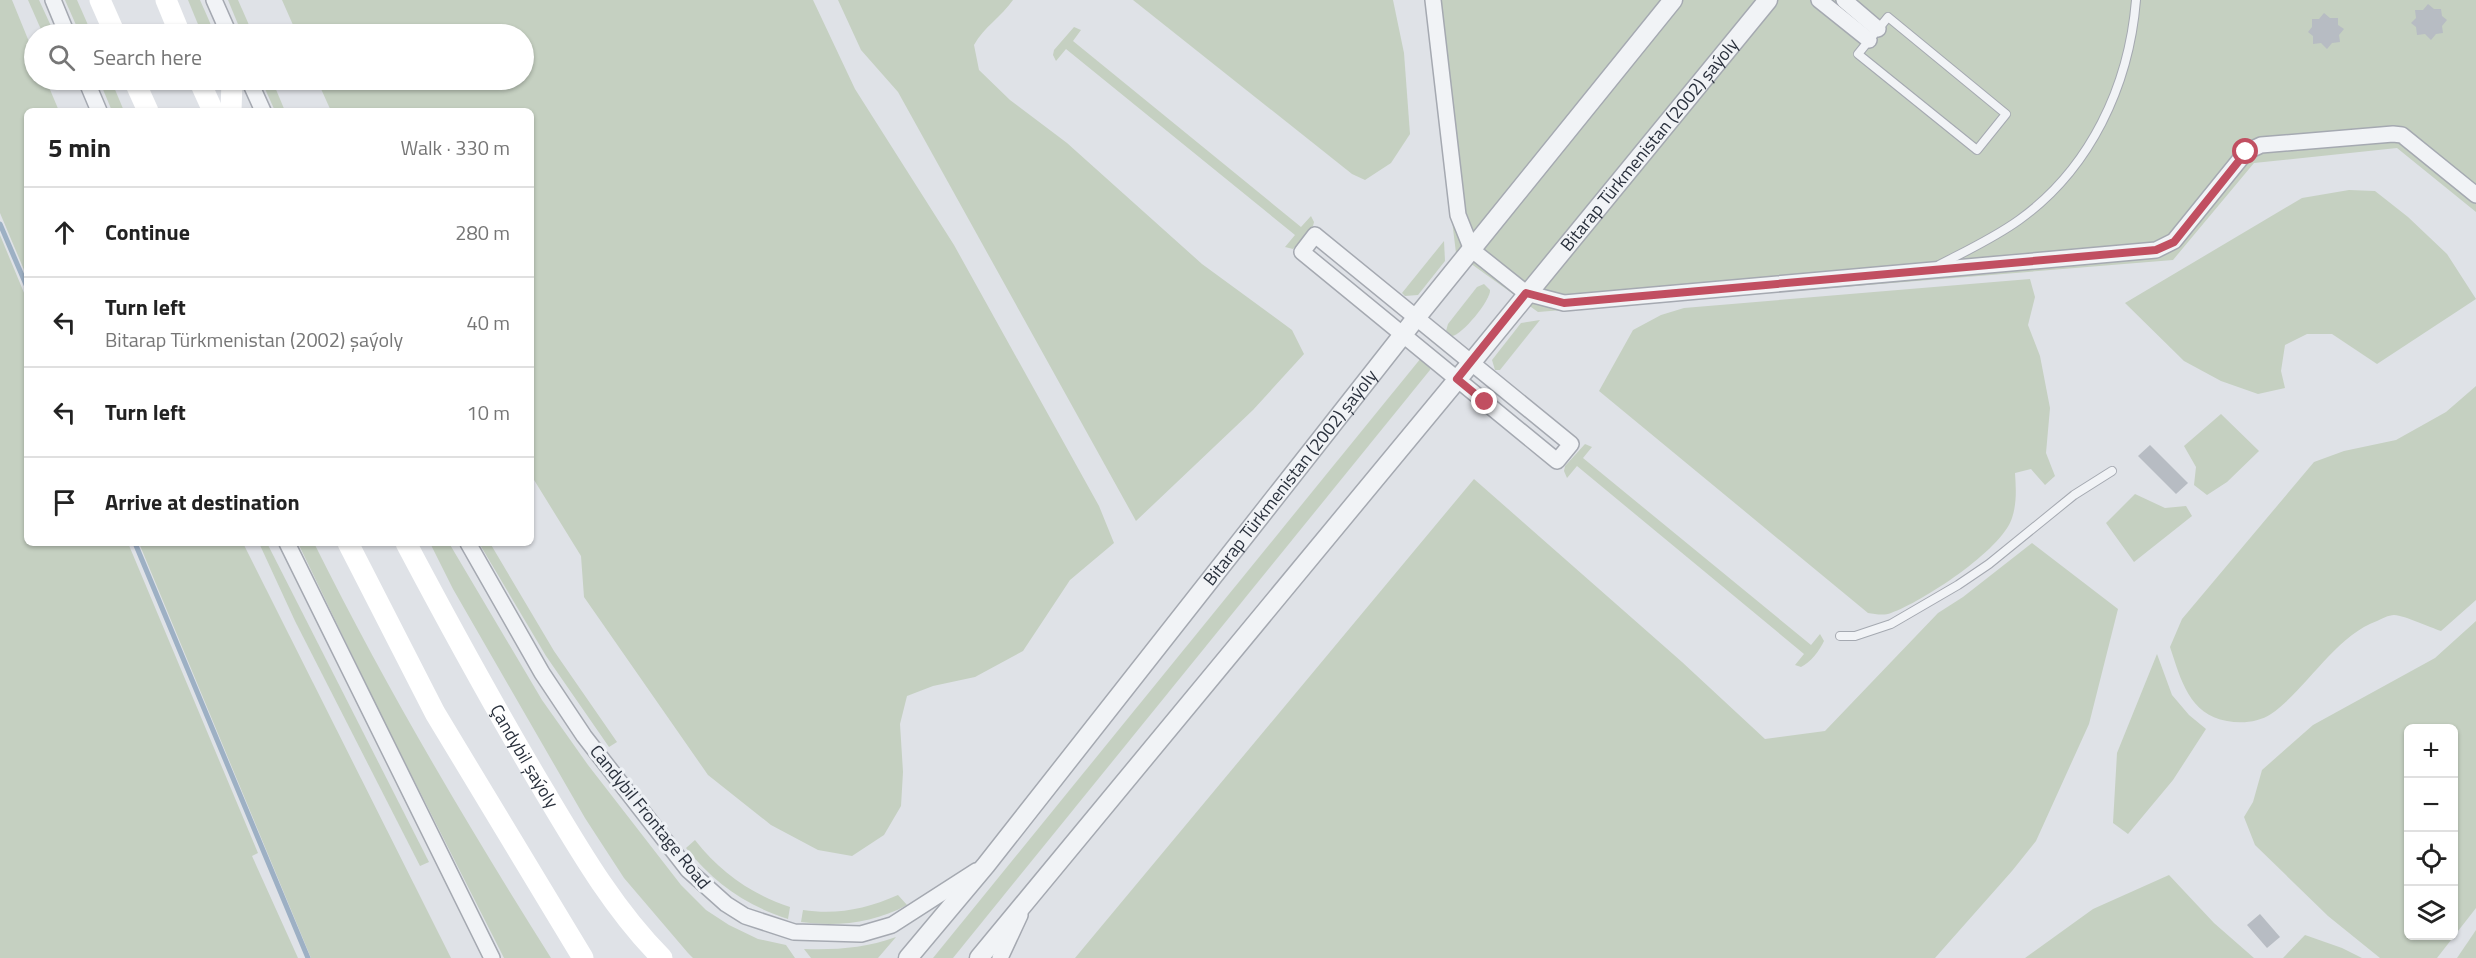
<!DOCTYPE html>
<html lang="en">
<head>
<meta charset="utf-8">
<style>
  :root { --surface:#fff; --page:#f2f2f2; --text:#222; --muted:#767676; --line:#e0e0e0 }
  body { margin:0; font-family:"Titillium Web",sans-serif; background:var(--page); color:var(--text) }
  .controls { position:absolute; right:18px; bottom:18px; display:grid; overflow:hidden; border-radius:9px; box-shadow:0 2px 4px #0004 }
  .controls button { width:54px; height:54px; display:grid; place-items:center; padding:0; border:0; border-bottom:2px solid var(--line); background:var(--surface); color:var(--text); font:30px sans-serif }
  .stop { position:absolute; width:18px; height:18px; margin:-14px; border:4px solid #c14f61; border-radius:50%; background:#fff }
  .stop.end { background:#c14f61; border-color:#fff; box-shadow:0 2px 6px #0008 }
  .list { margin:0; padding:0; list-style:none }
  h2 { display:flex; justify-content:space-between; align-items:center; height:78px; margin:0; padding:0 24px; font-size:26px }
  h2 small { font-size:20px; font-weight:400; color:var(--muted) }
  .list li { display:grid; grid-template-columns:39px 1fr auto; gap:18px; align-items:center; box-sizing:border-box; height:90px; padding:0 24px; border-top:2px solid var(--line) }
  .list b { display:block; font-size:22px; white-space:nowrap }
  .list p { margin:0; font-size:20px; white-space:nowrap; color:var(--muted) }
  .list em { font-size:20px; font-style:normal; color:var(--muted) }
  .icon { flex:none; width:33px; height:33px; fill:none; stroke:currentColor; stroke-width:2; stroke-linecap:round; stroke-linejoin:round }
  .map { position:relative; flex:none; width:2476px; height:958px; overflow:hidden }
  .search { position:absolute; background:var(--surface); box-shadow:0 2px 4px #0004; left:24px; top:24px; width:510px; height:66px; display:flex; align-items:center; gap:15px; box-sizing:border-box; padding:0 21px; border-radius:33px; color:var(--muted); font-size:22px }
  .panel { position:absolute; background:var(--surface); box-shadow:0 2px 4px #0004; left:24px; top:108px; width:510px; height:438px; border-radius:9px }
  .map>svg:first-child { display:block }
  .green { fill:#c5d0c1; fill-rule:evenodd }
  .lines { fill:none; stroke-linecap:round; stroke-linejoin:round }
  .stream { stroke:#9db0c4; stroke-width:5 }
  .building { fill:#b7bcc3 }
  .service-casing { stroke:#a5a9b1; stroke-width:10 }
  .minor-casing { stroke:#a5a9b1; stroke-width:18 }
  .tertiary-casing { stroke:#a5a9b1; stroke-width:21 }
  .service { stroke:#f1f3f6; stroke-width:8 }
  .minor { stroke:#f1f3f6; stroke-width:15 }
  .tertiary { stroke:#f1f3f6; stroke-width:18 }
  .secondary { stroke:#fff; stroke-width:21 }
  .route { stroke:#c14f61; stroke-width:8 }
  .labels { text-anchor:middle; stroke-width:6; stroke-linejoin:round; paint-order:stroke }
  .street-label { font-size:18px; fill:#2a313d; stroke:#eef1f5 }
</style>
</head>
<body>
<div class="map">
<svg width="2476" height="958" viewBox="0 0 2476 958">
  <rect width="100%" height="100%" fill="#dfe2e7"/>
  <g class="green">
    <polygon points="0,0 12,0 34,54 34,80 46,80 59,111 27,111 27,277 0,213"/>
    <polygon points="28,0 39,0 51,26 51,34 43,34"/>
    <polygon points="65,0 77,0 92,34 80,34"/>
    <polygon points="188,0 200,0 215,34 202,34"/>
    <polygon points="228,0 238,0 253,34 242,34"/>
    <polygon points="282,0 813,0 855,89 954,245 1099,506 1114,543 1070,580 1023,651 975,677 933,686 907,696 900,724 903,772 901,806 884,835 852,856 818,850 771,825 708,775 584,597 581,556 531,475 531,111 331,111 317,80 524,80 524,34 297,34"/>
    <path d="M 838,0 L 1013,0 C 1001,17 984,27 974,45 L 979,70 L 1010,100 L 1067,143 L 1202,264 L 1292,330 L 1304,354 L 1253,410 L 1136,521 L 898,92 L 861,50 Z"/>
    <polygon points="1133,0 1393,0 1404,53 1410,134 1391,163 1365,180 1352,174"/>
    <polygon points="1425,0 2476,0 2476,212 2397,148 2254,163 2173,260 1538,312 1456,253"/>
    <polygon points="1074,27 1081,30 1073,41 1301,227 1311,216 1314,222 1313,226 1293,249 1285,247 1295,235 1066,49 1056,61 1053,55 1054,50"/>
    <polygon points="99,80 111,80 124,111 112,111"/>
    <polygon points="261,80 272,80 285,111 275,111"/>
    <polygon points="2349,190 2375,191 2408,217 2447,254 2476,299 2377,364 2332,334 2307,334 2285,345 2281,371 2285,388 2258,394 2221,381 2184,361 2125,303 2302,198"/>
    <polygon points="0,235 27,300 27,543 128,543 258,853 252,856 298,958 0,958"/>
    <polygon points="1444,241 1445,261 1418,295 1405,296 1402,293"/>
    <path d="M 2030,279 L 2035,297 L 2028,325 L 2040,356 L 2050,408 L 2046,453 L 2055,476 L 2045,485 L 2031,469 L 2015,473 C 2016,488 2017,503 2012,518 C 2002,550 1922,602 1891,613 C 1884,616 1875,614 1868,613 L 1599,391 L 1633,330 L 1661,315 L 1684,308 Z"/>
    <path d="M 1484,284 L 1490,290 C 1491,300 1462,335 1452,336 L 1446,331 L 1448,324 L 1477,287 Z"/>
    <polygon points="1540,320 1500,370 1495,370 1492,360 1521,323"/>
    <polygon points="1421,358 1432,366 1430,370 953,958 933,958"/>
    <path d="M 2476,386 L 2476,600 L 2441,631 C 2429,627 2406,616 2394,615 C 2389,615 2381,619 2377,621 C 2335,636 2307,689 2271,714 C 2259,722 2242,724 2227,721 C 2189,714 2181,680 2170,647 L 2182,619 L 2314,462 L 2344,451 L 2396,440 L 2446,412 Z"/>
    <polygon points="2221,414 2259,451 2227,482 2207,495 2194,485 2196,467 2184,446"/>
    <path d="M 1585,444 L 1592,447 L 1583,458 L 1811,645 L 1820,634 L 1824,641 C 1820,650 1810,663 1801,667 L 1795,665 L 1804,654 L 1577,466 L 1567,478 L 1564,471 L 1565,466 Z"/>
    <polygon points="1474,479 1682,662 1765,739 1825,731 1938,613 1963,597 2032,543 2118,609 2089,724 2036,841 2012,871 1935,958 1075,958"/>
    <polygon points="2135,494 2165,508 2186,506 2192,516 2134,562 2106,523"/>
    <polygon points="139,543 243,543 451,958 311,958"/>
    <polygon points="259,543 267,543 429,862 420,866 295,621"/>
    <path d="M 298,543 L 314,543 C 385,686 466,823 551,958 L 504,958 L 377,707 Z"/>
    <polygon points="430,543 449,543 542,700 588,765 681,885 706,910 729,925 758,939 786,945 795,958 693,958 688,953 624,878 585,818 453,589"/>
    <polygon points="479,543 490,543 554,651 617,742 609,747 546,656"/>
    <path d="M 2476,621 L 2476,908 L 2437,958 L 2380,958 L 2328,916 L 2255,845 L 2244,817 L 2253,802 L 2262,770 L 2313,725 L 2435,658 ZM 2454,728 L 2454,936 L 2408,936 L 2408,728 Z"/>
    <polygon points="2157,654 2172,695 2189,715 2206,729 2173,780 2128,834 2113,823 2117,753"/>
    <path d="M 695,840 C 721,873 751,894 790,907 L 788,919 C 745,905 714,883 686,848 Z"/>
    <polygon points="2169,875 2214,923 2254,958 2025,958 2093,909"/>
    <path d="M 898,895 L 907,905 C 874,923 838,927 801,922 L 803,910 C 837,915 866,909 898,895 Z"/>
    <polygon points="2476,930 2476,958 2457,958"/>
    <polygon points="2305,935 2342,948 2362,958 2283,958"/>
    <path d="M 896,937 L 878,958 L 811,958 L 804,949 C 837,950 865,948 896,937 Z"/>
  </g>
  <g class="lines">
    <g class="stream">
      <polyline points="0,224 27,287"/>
      <polyline points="135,543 308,958"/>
    </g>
  </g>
  <g class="building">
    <polygon points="2428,4 2434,9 2441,9 2442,16 2447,20 2442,26 2443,33 2436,34 2431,40 2425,34 2417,35 2416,27 2411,23 2416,18 2415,10 2423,10"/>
    <polygon points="2324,13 2330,18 2338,18 2338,25 2344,29 2339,35 2340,42 2332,43 2327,49 2321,43 2313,44 2313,36 2308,32 2312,27 2312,19 2319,19"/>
    <polygon points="2150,445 2188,483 2176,494 2138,456"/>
    <polygon points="2260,914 2280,937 2267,948 2247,925"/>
  </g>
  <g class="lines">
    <g class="service-casing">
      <g id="service">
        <polygon points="1888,17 2006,114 1977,150 1858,54"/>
        <path d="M 1939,265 C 1966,251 1994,238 2019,220 C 2090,169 2129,86 2136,0"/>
        <polyline points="1840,636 1855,636 1891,624 1958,585 1989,564 2074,495 2112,471"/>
      </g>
    </g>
    <g class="minor-casing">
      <g id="minor">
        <polyline points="53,0 67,34"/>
        <polyline points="214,0 229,34"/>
        <polyline points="1433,0 1458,215 1472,250 1526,293 1564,303 2156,250 2174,241 2246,152 2261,145 2393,134 2402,135 2476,195"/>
        <polyline points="1819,0 1869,40"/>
        <polyline points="1844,0 1878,29"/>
        <polyline points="86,80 99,111"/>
        <polyline points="249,80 263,111"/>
        <polygon points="1315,235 1571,444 1557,461 1302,252"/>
        <polyline points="287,543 492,958"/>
        <polyline points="468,543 542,673 584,736 688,870 726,904 745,916 794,932 861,934 892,925 976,871"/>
        <polyline points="1000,958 1020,915"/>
      </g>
    </g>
    <g class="tertiary-casing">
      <g id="tertiary">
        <path id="s1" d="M 908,958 L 986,865 L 1416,318 L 1673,0"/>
        <path id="s2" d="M 979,958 L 1471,363 L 1768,0"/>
      </g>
    </g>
    <use href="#service" class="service"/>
    <use href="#minor" class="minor"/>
    <use href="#tertiary" class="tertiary"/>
    <g class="secondary">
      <polyline points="100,0 115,34"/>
      <polyline points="166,0 180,34"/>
      <polyline points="134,80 148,111"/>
      <polyline points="199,80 213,111"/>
      <polyline points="231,111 232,80"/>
      <polyline points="348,543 435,713 583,958"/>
      <path id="s3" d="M 406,543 C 451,628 497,712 546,794 C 580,851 615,911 662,958"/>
    </g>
  </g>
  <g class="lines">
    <polyline class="route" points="1485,402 1457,379 1526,293 1564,303 2156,250 2174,242 2246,152"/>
  </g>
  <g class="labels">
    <g class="street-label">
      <text dy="6" stroke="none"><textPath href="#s2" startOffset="1054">Bitarap Türkmenistan (2002) şaýoly</textPath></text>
      <text dy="6" stroke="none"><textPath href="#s1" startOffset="614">Bitarap Türkmenistan (2002) şaýoly</textPath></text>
      <text dy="6" stroke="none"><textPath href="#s3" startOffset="244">Çandybil şaýoly</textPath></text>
      <text transform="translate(650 817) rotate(51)" y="6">Candybil Frontage Road</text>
    </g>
  </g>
</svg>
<div class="controls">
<button>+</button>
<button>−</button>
<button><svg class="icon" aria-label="locate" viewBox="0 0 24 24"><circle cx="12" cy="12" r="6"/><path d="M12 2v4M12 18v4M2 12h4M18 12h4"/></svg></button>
<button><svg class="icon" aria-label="layers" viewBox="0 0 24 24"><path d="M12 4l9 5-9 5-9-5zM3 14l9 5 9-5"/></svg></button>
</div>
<div class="stop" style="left:2246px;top:152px"></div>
<div class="stop end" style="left:1485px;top:402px"></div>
<div class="search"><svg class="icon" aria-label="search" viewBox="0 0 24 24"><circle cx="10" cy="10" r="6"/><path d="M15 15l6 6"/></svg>Search here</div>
<section class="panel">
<h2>5 min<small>Walk · 330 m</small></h2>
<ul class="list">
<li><svg class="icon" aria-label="ahead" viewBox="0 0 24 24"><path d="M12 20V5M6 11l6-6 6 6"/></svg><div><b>Continue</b></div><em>280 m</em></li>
<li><svg class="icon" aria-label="left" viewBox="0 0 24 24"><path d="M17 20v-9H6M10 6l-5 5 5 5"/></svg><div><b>Turn left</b><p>Bitarap Türkmenistan (2002) şaýoly</p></div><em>40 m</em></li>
<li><svg class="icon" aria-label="left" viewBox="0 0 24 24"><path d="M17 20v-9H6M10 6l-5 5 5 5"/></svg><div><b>Turn left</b></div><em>10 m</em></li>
<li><svg class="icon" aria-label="arrive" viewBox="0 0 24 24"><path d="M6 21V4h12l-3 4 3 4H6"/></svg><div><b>Arrive at destination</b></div></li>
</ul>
</section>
</div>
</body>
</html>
